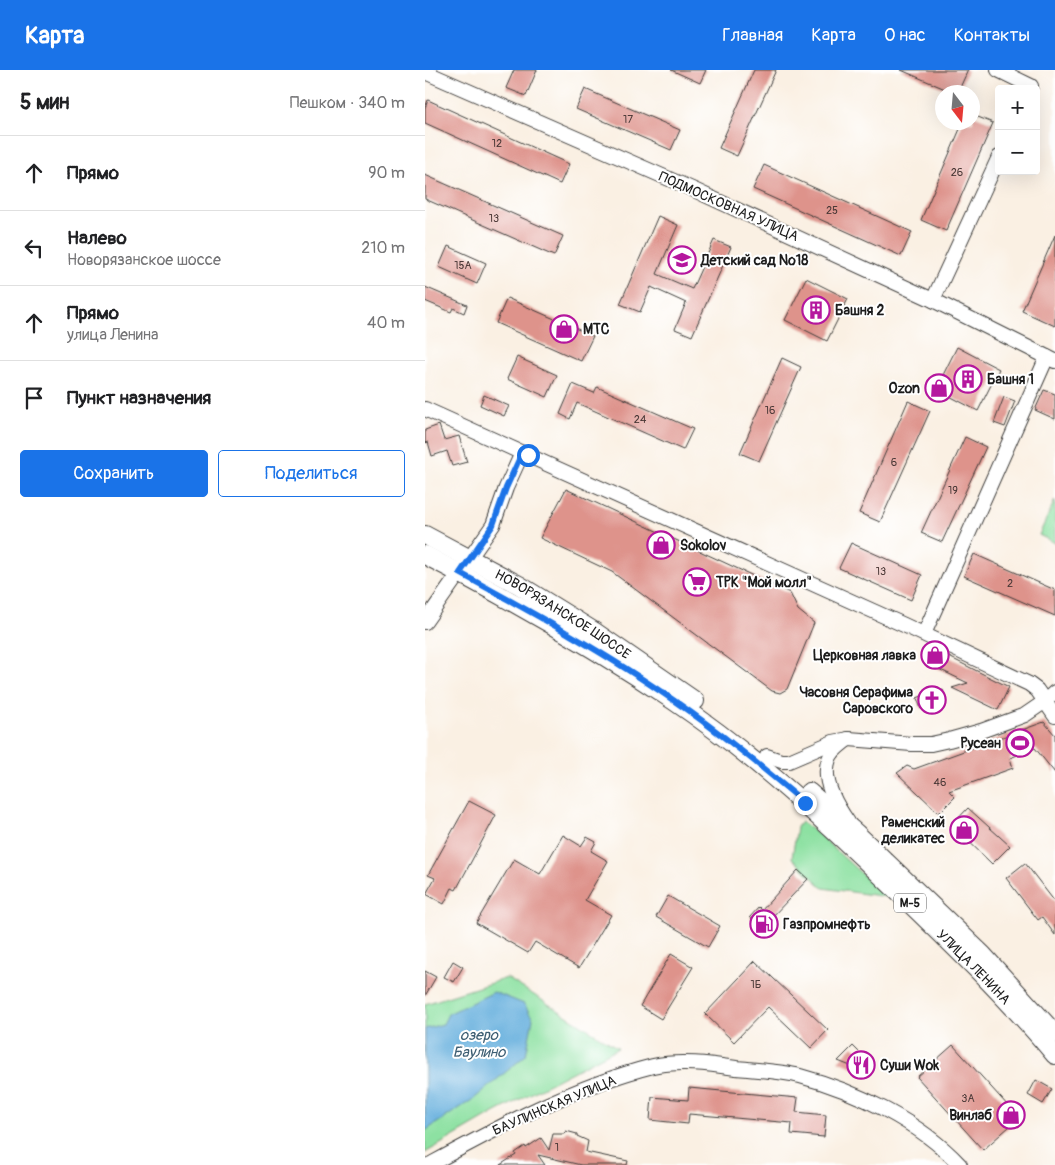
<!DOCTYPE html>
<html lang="ru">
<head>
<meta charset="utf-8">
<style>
  :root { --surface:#fff; --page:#f2f2f2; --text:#202124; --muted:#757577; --line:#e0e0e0; --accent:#1a73e8 }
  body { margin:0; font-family:Pangolin,sans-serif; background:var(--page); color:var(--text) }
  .controls { position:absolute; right:15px; top:15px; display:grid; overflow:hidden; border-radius:5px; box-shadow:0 5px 20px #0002 }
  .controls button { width:45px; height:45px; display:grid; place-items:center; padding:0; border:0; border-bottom:1px solid var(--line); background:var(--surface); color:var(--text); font:25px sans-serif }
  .compass { position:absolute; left:510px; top:15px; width:45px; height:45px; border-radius:50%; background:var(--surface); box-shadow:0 5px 20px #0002; rotate:164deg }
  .stop { position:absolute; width:15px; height:15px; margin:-11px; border:4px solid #1a73e8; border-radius:50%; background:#fff }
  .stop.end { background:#1a73e8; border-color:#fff; box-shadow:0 1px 5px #0008 }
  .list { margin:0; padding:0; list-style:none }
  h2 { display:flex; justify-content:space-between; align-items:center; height:65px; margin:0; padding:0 20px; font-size:21px }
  h2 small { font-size:16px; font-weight:400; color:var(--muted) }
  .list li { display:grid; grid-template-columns:32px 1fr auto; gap:15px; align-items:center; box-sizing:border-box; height:75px; padding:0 20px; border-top:1px solid var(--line) }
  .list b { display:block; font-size:19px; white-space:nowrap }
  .list p { margin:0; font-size:16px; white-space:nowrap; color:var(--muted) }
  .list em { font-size:16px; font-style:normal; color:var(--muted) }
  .actions { display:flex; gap:10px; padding:15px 20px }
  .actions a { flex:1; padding:11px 0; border:1px solid var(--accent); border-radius:5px; text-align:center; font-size:18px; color:var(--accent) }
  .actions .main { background:var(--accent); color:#fff }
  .icon { flex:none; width:28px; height:28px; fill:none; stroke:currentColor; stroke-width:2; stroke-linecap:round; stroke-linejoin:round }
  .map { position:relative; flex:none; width:630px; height:1095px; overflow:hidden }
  header { display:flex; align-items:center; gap:30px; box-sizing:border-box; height:70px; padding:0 25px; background:var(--accent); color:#fff }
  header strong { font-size:24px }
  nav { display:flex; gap:28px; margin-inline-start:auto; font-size:18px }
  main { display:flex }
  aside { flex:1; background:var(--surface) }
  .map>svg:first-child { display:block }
  .green { fill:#8de1a2; stroke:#547e5f }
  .water { fill:#65afdd; stroke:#40667c }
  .building { fill:#de938b }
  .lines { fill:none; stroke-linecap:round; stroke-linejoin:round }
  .minor-casing { stroke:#3d3c3a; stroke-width:16 }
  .major-casing { stroke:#3d3c3a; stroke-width:20 }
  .minor { stroke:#fff; stroke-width:14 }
  .major { stroke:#fff; stroke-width:18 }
  .route { stroke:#1a73e8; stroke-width:6 }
  .labels { text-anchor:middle; stroke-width:4; stroke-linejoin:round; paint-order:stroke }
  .number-label { font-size:11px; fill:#4c3a38 }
  .shield { fill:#fff; stroke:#606060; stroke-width:1 }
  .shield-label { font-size:12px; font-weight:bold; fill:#1c1c1c }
  .street-label { font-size:14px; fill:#1c1c1c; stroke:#fff }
  .poi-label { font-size:14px; font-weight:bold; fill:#1c1c1c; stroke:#fff; text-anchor:start }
  .water-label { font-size:15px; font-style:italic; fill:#3d5e73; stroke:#fff }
</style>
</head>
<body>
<header>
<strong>Карта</strong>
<nav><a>Главная</a><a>Карта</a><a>О нас</a><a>Контакты</a></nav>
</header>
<main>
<aside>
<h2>5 мин<small>Пешком · 340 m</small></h2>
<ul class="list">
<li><svg class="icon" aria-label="ahead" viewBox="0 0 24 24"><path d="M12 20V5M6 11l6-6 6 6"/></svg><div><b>Прямо</b></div><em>90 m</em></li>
<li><svg class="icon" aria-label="left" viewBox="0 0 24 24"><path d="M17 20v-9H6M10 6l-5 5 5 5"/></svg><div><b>Налево</b><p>Новорязанское шоссе</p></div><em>210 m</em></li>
<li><svg class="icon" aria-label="ahead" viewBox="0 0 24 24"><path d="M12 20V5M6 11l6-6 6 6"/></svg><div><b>Прямо</b><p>улица Ленина</p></div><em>40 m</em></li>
<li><svg class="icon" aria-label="arrive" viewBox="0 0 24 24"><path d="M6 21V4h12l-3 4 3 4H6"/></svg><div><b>Пункт назначения</b></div></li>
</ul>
<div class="actions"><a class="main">Сохранить</a><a>Поделиться</a></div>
</aside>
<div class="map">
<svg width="630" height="1095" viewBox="0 0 630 1095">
  <rect width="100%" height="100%" fill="#fff"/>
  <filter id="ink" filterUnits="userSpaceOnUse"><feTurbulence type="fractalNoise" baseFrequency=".02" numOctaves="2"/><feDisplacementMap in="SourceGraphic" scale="10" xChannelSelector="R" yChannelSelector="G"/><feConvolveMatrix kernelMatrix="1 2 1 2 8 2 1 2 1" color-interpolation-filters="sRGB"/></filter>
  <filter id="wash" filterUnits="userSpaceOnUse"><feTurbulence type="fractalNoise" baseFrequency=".0096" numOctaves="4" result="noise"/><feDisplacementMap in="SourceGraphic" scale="20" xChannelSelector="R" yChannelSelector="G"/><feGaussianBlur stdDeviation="1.12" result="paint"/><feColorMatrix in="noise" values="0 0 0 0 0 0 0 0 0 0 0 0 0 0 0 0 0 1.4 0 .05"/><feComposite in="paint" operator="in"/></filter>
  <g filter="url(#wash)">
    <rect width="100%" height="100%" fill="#faf0e3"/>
    <g class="green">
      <polygon points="630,430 630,473 614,465"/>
      <polygon points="376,752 392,763 462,827 398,818 367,788 372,757"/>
      <polygon points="82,908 193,978 69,1043 0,1083 0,934"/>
    </g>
    <polygon class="water" points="69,922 99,934 108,949 101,985 50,1028 0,1061 0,959 18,954 23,944"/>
    <g id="blocks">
      <g class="building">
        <polygon points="89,0 112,0 101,26 81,18"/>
        <polygon points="246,0 281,0 275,13"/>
        <polygon points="329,0 351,0 312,86 294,78"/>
        <polygon points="476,0 543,0 533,22 527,22"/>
        <polygon points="160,19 255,60 246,80 151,39"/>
        <polygon points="3,30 144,94 135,114 0,53 0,38"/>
        <polygon points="548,45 568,53 521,161 496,150 538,52 548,52"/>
        <polygon points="339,95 487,162 476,186 328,119"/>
        <polygon points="0,105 138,166 129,186 0,129"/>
        <polygon points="233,146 253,155 232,204 267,219 289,170 306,177 267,266 250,259 261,233 226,217 215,242 195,234"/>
        <polygon points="630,165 630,256 597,241"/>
        <polygon points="23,176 61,193 52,214 14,197"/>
        <polygon points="381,208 423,229 402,271 360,250"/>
        <polygon points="0,217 42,235 39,243 28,238 26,242 0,231"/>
        <polygon points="82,228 168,266 156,291 71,253"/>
        <polygon points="532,277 574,299 553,341 511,319"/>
        <polygon points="92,287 132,305 122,327 82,309"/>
        <polygon points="357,288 376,297 334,391 315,383"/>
        <polygon points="148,314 169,323 172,317 268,359 258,380 152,333 145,349 135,344"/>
        <polygon points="619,320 630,324 630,349 610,340"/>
        <polygon points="59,325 84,336 79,346 55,335"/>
        <polygon points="579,327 590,331 580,357 569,353"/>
        <polygon points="483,331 505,341 455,452 434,443"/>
        <polygon points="14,355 19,370 34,366 42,392 27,396 22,381 7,386 3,372 0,373 0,360"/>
        <polygon points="540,367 561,377 517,472 496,463"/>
        <polygon points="141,419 365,523 373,540 389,553 362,619 355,623 347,621 187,502 115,468"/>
        <polygon points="426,473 497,505 486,530 414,498"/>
        <polygon points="549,484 630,520 630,546 539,506"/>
        <polygon points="512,581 584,617 573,640 527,618 543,613 501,593 506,583"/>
        <polygon points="518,620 521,632 513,634 514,636 501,639 501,638 496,639 492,628 497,626 497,625 510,621 510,623"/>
        <polygon points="619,652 630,665 630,703 610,678 585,688 588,698 524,721 530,727 514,743 472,703 482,696 489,699"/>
        <polygon points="44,731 71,745 31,820 27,818 19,834 1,824 10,808 3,805"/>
        <polygon points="543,738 585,776 567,794 527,755"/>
        <polygon points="138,765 156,776 162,767 171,772 166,781 183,791 160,830 186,845 154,898 110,872 103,883 51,853 89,789 115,804"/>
        <polygon points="600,793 630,832 630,865 617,847 613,850 581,808"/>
        <polygon points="373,800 383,809 346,848 354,855 346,865 325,847 334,837 337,840"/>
        <polygon points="243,826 295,856 283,877 231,847"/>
        <polygon points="246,884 268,897 236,949 215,936"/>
        <polygon points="28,891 38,897 29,912 19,907"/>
        <polygon points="330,891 403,960 386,978 343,937 309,972 280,944"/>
        <polygon points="0,901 11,907 0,926"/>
        <polygon points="528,975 594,1048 558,1080 492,1007"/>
        <polygon points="428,976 446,994 438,1001 413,991"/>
        <polygon points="611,1010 627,1019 618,1034 603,1025"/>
        <polygon points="264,1018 373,1028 371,1042 401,1045 399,1067 366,1064 367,1053 264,1044 263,1054 225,1050 227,1027 263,1030"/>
        <polygon points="141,1061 152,1064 152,1066 163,1071 161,1082 203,1091 202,1095 156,1095 113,1085 120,1095 75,1095 91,1085 90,1083 100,1076 101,1078 116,1068 124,1080 128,1064 140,1064"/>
      </g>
    </g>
  </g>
  <g filter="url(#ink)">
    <use href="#blocks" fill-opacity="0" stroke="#3d3c3a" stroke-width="1"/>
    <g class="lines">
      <g class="minor-casing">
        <g id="minor">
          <polyline points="573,0 606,16 605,19"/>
          <polyline points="0,2 267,119 508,230 630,291"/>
          <polyline points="508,230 574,87"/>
          <polyline points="0,339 479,555 604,614 612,620 630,646"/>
          <polyline points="0,552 68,455 81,418 97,383"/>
          <polyline points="499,564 622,287"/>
          <polyline points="342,686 356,691 364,691 408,672 424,669 487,674 506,674 524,670 556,661 600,645 619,632 630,622"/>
          <path d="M 423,752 C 411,735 396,710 404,689 C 407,680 416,675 423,669"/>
          <path d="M 4,1095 C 76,1056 149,1016 228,996 C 255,990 284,994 311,998 C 332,1000 355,1001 375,1006 C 431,1021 495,1052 535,1095"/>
        </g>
      </g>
      <g class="major-casing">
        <g id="major">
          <path id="s1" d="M 0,465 L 94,515 L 170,562 L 270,631"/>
          <path id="s2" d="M 0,485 C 85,529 169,577 249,631 C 329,685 400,751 469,818 C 525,872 580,925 630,985"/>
          <polyline points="384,722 431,763 558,885 630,964"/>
        </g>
      </g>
      <use href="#minor" class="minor"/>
      <use href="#major" class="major"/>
    </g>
  </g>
  <g class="lines" filter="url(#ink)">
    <path class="route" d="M 103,385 L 97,383 L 81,418 L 68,455 L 35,503 C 108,543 183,584 251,632 C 296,663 338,698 380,733"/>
  </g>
  <defs>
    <g id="school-ring" transform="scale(1.4375)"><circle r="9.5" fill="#fff" stroke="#b5179e" stroke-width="1.5"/><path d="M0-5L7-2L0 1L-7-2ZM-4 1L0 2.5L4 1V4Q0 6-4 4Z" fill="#b5179e"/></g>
    <g id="building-ring" transform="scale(1.4375)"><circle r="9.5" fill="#fff" stroke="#b5179e" stroke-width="1.5"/><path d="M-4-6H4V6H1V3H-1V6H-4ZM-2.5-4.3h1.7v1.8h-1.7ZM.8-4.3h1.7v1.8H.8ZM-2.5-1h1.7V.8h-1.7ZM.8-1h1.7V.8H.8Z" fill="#b5179e"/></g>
    <g id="shop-ring" transform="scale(1.4375)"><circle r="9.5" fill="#fff" stroke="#b5179e" stroke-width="1.5"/><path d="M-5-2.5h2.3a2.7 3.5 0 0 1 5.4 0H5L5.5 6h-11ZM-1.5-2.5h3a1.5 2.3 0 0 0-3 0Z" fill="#b5179e"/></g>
    <g id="supermarket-ring" transform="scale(1.4375)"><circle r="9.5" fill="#fff" stroke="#b5179e" stroke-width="1.5"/><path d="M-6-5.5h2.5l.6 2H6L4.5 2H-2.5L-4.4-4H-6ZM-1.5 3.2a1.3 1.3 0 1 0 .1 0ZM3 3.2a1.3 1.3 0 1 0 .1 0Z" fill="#b5179e"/></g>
    <g id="church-ring" transform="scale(1.4375)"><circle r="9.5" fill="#fff" stroke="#b5179e" stroke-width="1.5"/><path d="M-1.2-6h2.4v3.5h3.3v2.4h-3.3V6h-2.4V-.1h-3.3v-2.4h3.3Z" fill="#b5179e"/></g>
    <g id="stadium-ring" transform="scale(1.4375)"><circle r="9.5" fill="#fff" stroke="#b5179e" stroke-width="1.5"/><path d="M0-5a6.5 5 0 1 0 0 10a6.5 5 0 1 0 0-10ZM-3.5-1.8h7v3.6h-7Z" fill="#b5179e"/></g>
    <g id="fuel-ring" transform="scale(1.4375)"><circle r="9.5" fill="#fff" stroke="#b5179e" stroke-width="1.5"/><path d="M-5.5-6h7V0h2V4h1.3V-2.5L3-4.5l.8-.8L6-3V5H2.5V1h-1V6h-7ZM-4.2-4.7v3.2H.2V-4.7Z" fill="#b5179e"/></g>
    <g id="restaurant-ring" transform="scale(1.4375)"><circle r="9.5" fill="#fff" stroke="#b5179e" stroke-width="1.5"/><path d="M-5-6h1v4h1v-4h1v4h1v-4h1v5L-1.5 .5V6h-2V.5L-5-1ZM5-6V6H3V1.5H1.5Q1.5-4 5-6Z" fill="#b5179e"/></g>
  </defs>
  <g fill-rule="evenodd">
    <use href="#school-ring" x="257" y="190"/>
    <use href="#building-ring" x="391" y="240"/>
    <use href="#shop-ring" x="139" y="259"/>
    <use href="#building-ring" x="543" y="309"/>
    <use href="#shop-ring" x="514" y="318"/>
    <use href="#shop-ring" x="236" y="475"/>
    <use href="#supermarket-ring" x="272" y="512"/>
    <use href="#shop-ring" x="510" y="585"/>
    <use href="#church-ring" x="507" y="630"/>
    <use href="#stadium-ring" x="595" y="673"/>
    <use href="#shop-ring" x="539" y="760"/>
    <use href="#fuel-ring" x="339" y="854"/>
    <use href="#restaurant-ring" x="436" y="995"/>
    <use href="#shop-ring" x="586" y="1045"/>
  </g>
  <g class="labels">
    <g class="number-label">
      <text x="203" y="53">17</text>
      <text x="72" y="77">12</text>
      <text x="532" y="106">26</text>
      <text x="407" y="144">25</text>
      <text x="69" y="152">13</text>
      <text x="38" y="199">15А</text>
      <text x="345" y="344">16</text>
      <text x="215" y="353">24</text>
      <text x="469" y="396">6</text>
      <text x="528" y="424">19</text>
      <text x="456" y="505">13</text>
      <text x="585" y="517">2</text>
      <text x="515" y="716">46</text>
      <text x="331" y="918">1Б</text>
      <text x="543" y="1032">3А</text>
      <text x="132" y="1081">1</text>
    </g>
    <rect class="shield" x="469" y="823.5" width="32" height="19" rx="4"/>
    <g class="shield-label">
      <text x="485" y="837">М-5</text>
    </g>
    <g class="street-label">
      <text transform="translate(304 136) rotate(24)" y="5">ПОДМОСКОВНАЯ УЛИЦА</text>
      <text dy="5" stroke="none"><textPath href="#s1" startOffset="159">НОВОРЯЗАНСКОЕ ШОССЕ</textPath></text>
      <text dy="5" stroke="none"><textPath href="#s2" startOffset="690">УЛИЦА ЛЕНИНА</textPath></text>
      <text transform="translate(129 1035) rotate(-23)" y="5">БАУЛИНСКАЯ УЛИЦА</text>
    </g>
    <g class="poi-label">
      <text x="276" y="195">Детский сад №18</text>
      <text x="410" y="245">Башня 2</text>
      <text x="158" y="264">МТС</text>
      <text x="562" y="314">Башня 1</text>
      <text x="495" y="323" text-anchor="end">Ozon</text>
      <text x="255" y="480">Sokolov</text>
      <text x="291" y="517">ТРК "Мой молл"</text>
      <text x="491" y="590" text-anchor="end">Церковная лавка</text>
      <text x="488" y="627" text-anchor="end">Часовня Серафима<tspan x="488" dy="16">Саровского</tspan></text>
      <text x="576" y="678" text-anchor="end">Русеан</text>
      <text x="520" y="757" text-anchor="end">Раменский<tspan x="520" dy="16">деликатес</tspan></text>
      <text x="358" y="859">Газпромнефть</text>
      <text x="455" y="1000">Суши Wok</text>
      <text x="567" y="1050" text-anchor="end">Винлаб</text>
    </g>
    <g class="water-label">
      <text x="54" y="970">озеро<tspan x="54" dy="17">Баулино</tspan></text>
    </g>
  </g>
</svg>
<div class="controls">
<button>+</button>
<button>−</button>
</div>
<svg class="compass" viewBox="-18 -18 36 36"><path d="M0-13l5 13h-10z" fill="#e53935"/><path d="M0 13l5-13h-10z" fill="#757577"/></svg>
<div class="stop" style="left:103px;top:385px"></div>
<div class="stop end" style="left:380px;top:733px"></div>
</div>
</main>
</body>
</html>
